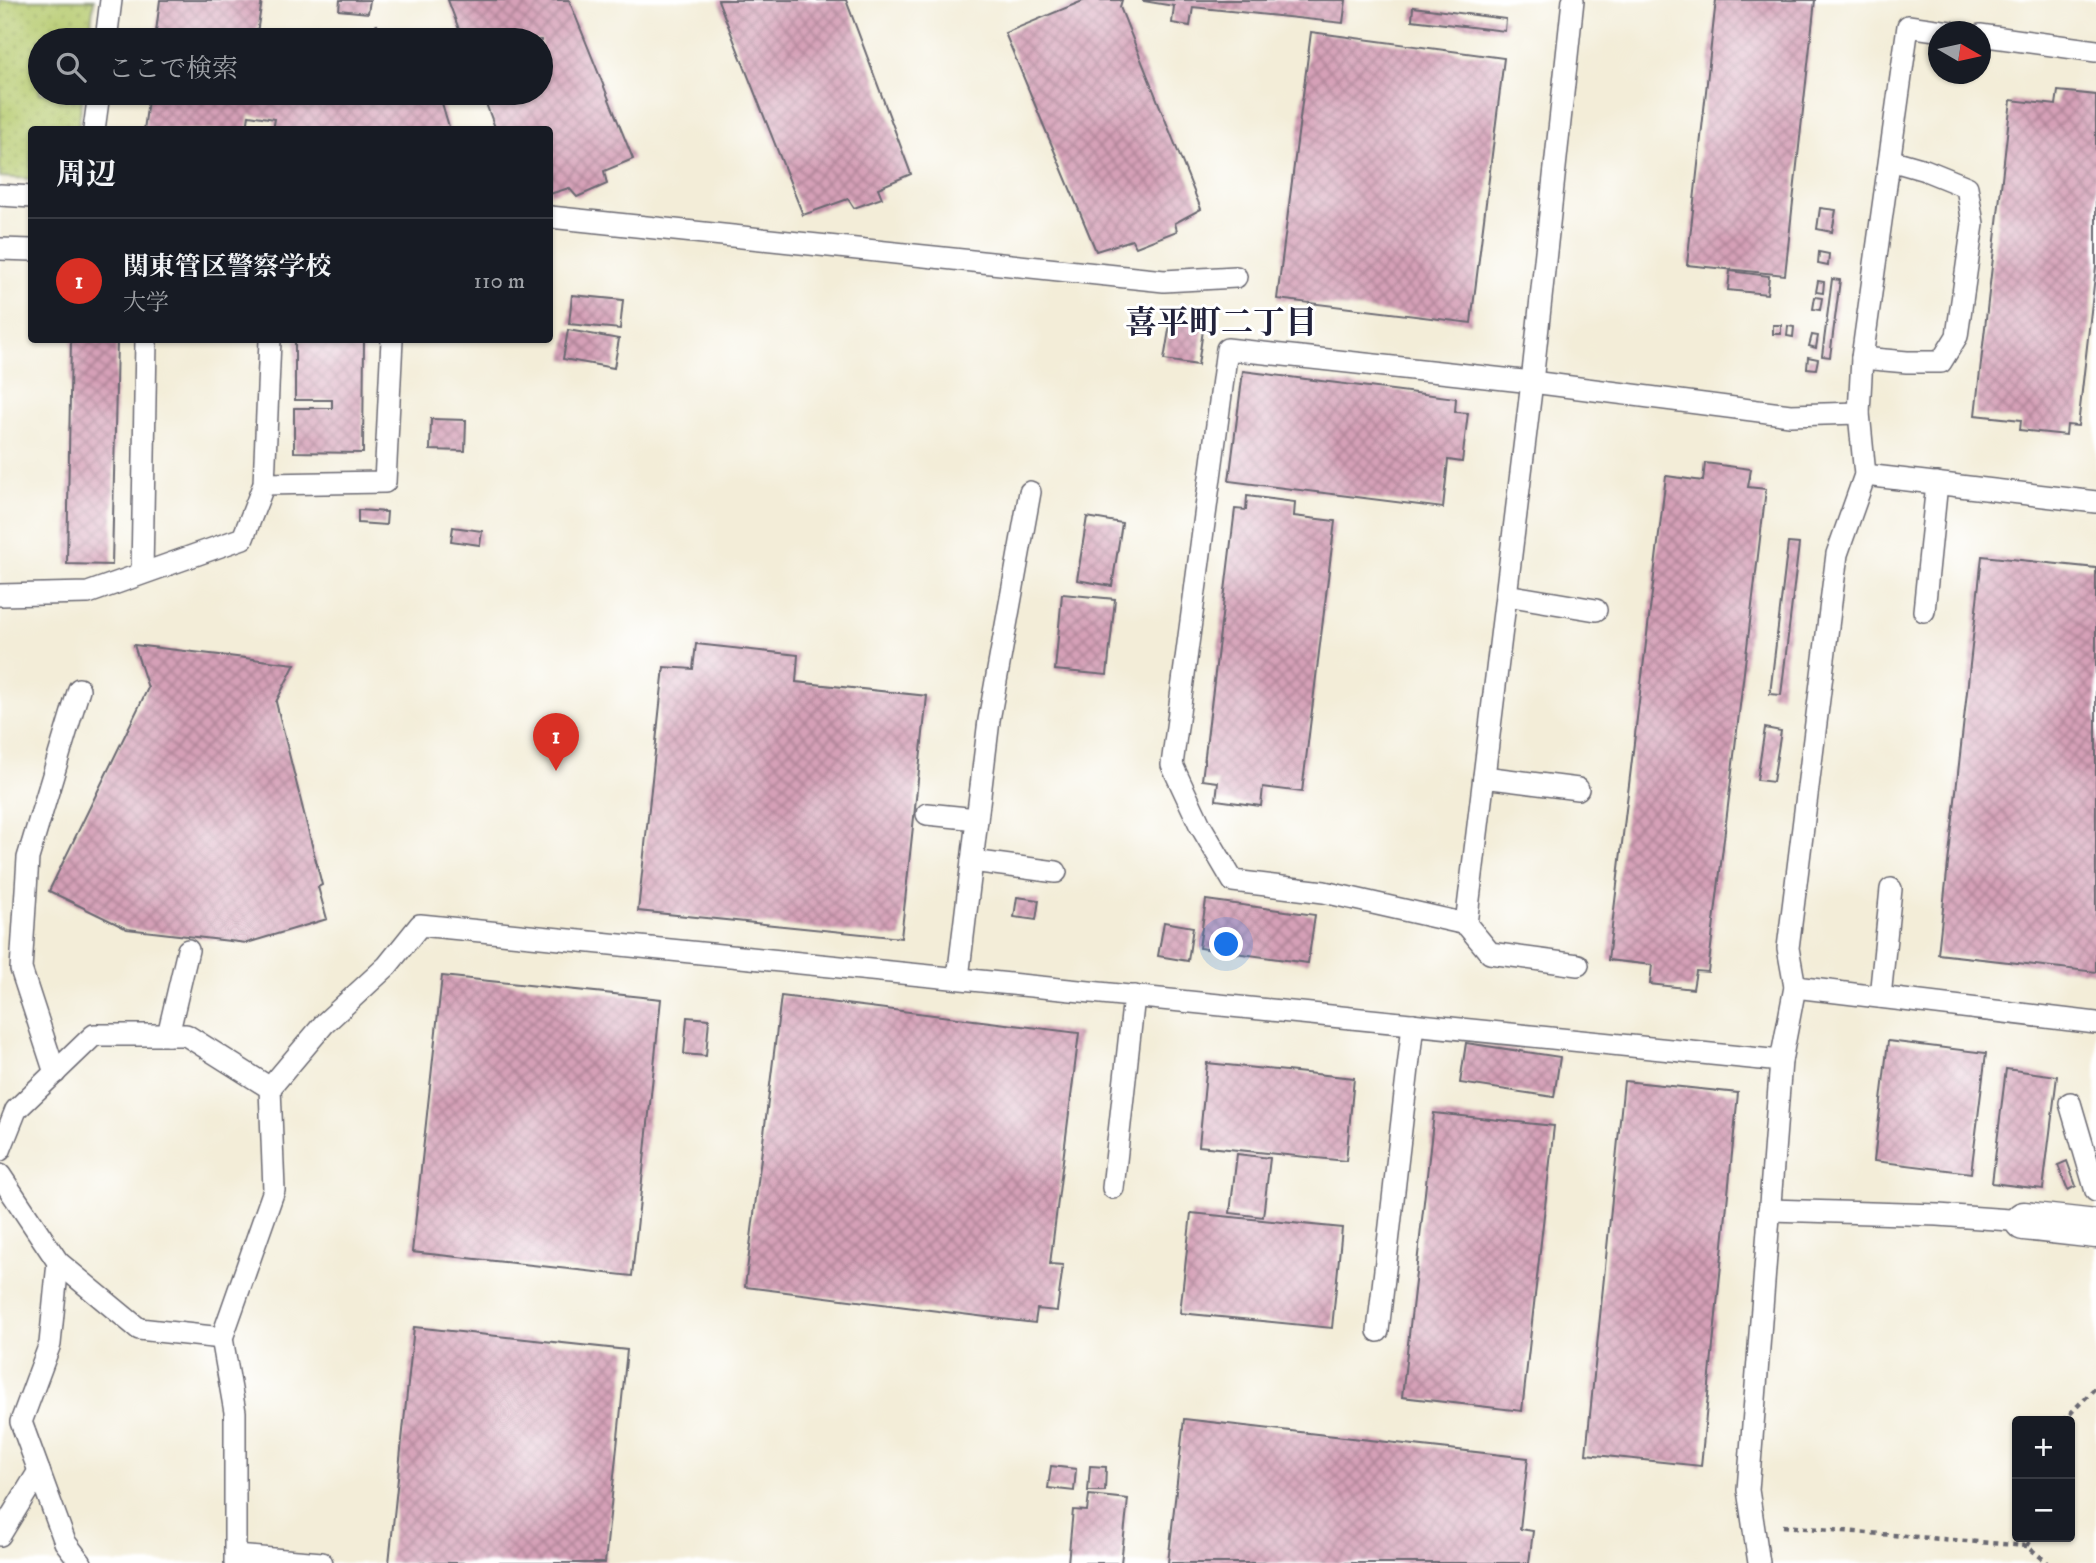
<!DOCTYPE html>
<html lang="ja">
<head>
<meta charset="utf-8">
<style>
  :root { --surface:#171b24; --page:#20242c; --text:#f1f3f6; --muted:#9ea1a6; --line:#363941; --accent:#d93025 }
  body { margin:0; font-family:"IM FELL DW Pica","Noto Serif JP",serif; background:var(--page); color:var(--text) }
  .controls { position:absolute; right:21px; bottom:21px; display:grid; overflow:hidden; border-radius:7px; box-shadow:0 2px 5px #0004 }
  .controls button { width:63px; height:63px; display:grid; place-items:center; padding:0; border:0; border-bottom:2px solid var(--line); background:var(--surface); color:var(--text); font:35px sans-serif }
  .compass { position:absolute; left:1928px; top:21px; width:63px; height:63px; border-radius:50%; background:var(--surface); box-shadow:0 2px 5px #0004; rotate:99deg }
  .you { position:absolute; left:1227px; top:945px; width:24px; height:24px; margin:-18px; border:5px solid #fff; border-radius:50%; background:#1a73e8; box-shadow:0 0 0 10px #1a73e833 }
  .badge { display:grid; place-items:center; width:46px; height:46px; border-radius:50%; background:var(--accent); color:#fff; font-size:23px; font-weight:700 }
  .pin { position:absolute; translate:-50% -58px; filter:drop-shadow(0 2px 4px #0008) }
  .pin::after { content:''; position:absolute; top:37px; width:24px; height:21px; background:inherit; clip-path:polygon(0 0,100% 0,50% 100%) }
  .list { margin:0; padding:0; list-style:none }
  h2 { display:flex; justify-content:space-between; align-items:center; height:91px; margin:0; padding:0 28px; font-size:30px }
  h2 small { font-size:23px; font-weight:400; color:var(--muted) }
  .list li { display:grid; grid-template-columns:46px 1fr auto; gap:21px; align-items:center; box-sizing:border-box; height:126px; padding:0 28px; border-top:2px solid var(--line) }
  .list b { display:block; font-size:26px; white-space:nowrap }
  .list p { margin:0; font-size:23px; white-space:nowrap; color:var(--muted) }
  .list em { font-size:23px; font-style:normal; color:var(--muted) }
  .icon { flex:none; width:38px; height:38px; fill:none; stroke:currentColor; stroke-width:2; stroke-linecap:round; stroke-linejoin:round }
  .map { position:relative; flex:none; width:2096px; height:1563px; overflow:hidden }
  .search { position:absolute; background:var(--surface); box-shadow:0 2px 5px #0004; left:28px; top:28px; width:525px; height:77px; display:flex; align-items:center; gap:18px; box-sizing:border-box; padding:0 24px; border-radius:38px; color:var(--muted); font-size:26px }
  .panel { position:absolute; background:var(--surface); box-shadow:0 2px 5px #0004; left:28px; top:126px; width:525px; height:217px; border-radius:7px }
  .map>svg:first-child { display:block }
  .park { fill:url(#park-dots); stroke:#6c7654; stroke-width:2 }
  .building { fill:url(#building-cross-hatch) }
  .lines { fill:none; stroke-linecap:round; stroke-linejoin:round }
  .service-casing { stroke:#6b6972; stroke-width:24 }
  .minor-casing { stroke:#6b6972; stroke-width:41 }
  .path { stroke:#6b6972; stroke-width:4.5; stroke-dasharray:5 5; stroke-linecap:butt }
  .service { stroke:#fff; stroke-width:21 }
  .minor { stroke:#fff; stroke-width:38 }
  .labels { text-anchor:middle; stroke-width:6; stroke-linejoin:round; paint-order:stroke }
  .neighbourhood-label { font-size:32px; font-weight:bold; fill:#22223b; stroke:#fff }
</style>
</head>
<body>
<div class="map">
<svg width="2096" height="1563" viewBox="0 0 2096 1563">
  <defs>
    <pattern id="park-dots" width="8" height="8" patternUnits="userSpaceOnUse" patternTransform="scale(1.75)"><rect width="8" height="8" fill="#b6ca6e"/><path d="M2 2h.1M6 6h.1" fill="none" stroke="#9cad60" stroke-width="1.8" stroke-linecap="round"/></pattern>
    <pattern id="building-cross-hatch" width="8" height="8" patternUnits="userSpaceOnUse" patternTransform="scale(1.75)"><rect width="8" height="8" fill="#d5a0b7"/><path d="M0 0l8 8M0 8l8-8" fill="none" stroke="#ac8296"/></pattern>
  </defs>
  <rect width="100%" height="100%" fill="#fff"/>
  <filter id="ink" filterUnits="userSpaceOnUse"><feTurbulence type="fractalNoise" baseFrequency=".0143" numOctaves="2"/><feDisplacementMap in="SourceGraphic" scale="14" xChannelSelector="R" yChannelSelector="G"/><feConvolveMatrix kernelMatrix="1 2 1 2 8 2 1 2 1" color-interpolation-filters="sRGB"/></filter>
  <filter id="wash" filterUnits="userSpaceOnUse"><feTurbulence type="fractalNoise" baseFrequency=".00686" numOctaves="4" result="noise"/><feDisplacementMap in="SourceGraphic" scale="28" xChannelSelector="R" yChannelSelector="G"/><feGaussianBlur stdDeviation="1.57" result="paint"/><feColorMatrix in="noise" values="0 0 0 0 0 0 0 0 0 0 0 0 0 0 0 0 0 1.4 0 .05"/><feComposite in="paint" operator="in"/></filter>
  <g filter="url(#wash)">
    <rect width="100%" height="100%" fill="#f3edd8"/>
    <polygon class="park" points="0,0 94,0 89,40 40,40 40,93 83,93 78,129 32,130 31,179 0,177"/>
    <g id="blocks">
      <g class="building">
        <polygon points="160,0 262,0 256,40 155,40"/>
        <polygon points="340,0 370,0 368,13 339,10"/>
        <polygon points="448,0 569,0 633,159 604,171 607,184 577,197 569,188 550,194 550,130 496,130 482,93 541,93 541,40 463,40"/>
        <polygon points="718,0 846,0 911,174 878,188 882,198 854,208 848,199 803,215"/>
        <polygon points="1085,0 1122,0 1120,7 1201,209 1175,223 1177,231 1136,247 1132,240 1096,251 1005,33"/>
        <polygon points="1143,0 1346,0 1343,23 1193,7 1190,26 1172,23 1174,6 1143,1"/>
        <polygon points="1716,0 1815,0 1785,275 1687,265"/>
        <polygon points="1413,7 1506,19 1505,31 1412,20"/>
        <polygon points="377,25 384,40 369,40 364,31"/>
        <polygon points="1311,32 1504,58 1471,323 1277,299"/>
        <polygon points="2058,91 2096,95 2096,267 2078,426 2067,425 2066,435 2020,430 2021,420 1975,415 2011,100 2056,105"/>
        <polygon points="149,93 439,93 450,130 273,130 275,119 249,115 247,130 144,130"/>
        <polygon points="1820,208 1836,210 1832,232 1817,229"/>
        <polygon points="1819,252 1829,254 1828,266 1818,264"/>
        <polygon points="1730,271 1769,276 1767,294 1728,290"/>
        <polygon points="1832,279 1840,280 1830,357 1822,356"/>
        <polygon points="1818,281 1824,282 1823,293 1816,292"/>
        <polygon points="572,295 623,300 620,329 569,324"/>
        <polygon points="1815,297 1822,298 1820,310 1813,309"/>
        <polygon points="1171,318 1204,323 1198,365 1164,360"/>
        <rect x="1773" y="325" width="8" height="9"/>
        <polygon points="1788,326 1794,327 1793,337 1787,336"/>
        <polygon points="568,330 619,339 614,368 563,359"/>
        <polygon points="1812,335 1818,336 1816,348 1809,346"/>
        <polygon points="71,340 117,340 112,565 67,564"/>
        <polygon points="295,340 364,340 363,453 294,452 294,408 332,408 332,400 295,400"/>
        <polygon points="1808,357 1818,359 1816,369 1807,368"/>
        <polygon points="1243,371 1456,398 1455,412 1468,413 1462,462 1448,460 1443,508 1229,481"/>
        <polygon points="431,419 466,420 465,451 430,450"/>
        <polygon points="1705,463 1751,469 1748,487 1766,489 1708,972 1696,971 1693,989 1650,984 1652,965 1608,960 1666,476 1703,481"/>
        <polygon points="1247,496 1295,502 1294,516 1335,521 1302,792 1263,787 1261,806 1216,800 1218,782 1202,780 1235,509 1246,510"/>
        <polygon points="358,510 387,512 386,525 358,523"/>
        <polygon points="1087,517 1122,523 1112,586 1077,580"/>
        <polygon points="453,527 482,531 480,545 451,541"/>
        <polygon points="1788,543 1799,544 1781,695 1770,694"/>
        <polygon points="1982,556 2096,568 2096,972 1938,954"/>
        <polygon points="1062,594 1115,599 1107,675 1055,670"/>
        <polygon points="696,644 798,655 796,682 927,696 901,938 638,911 664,667 693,669"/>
        <polygon points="134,645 295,664 276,702 322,885 318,887 327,919 247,943 127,929 49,891 148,688"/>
        <polygon points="1765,728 1781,731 1773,782 1757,780"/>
        <polygon points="1017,897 1039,900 1036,920 1014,917"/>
        <polygon points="1206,900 1315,915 1308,963 1199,948"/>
        <polygon points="1164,922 1193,927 1188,961 1158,956"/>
        <polygon points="442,976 661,999 632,1276 412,1252"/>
        <polygon points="781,996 1079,1033 1050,1264 1063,1265 1057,1311 1037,1309 1035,1323 745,1287"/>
        <polygon points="687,1017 709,1019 706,1056 684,1054"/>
        <polygon points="1888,1041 1986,1053 1971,1173 1874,1161"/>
        <polygon points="1466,1043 1560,1057 1554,1097 1460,1083"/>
        <polygon points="1207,1063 1354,1078 1346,1161 1199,1146"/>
        <polygon points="2006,1069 2057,1076 2043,1189 1992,1183"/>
        <polygon points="1624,1081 1738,1093 1701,1466 1586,1454"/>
        <polygon points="1434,1113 1554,1126 1522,1411 1402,1397"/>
        <polygon points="1237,1154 1270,1158 1263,1217 1230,1213"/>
        <polygon points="2067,1161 2076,1186 2068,1190 2058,1165"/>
        <polygon points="1191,1213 1342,1228 1332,1328 1180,1313"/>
        <polygon points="414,1327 627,1350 605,1563 389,1563"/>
        <polygon points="1184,1419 1528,1458 1520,1529 1533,1531 1529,1563 1168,1563"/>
        <polygon points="1051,1466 1076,1469 1074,1491 1048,1488"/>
        <polygon points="1090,1466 1106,1467 1105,1491 1088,1491"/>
        <polygon points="1089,1495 1128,1499 1121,1563 1068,1563 1073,1510 1087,1511"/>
      </g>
    </g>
  </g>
  <g filter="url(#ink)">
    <use href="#blocks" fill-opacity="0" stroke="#6b6972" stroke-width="2"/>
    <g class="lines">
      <g class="service-casing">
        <g id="service">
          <polyline points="1980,35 2096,51"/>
          <polyline points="106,40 111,0"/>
          <polyline points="94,130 99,93"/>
          <polyline points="0,195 32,197"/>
          <polyline points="550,217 1164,281 1236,277"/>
          <polyline points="0,249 32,250"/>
          <polyline points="1862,358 1907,362 1941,362 1957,336 1973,224 1967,187 1925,170 1890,160"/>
          <polyline points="1865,475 2096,502"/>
          <polyline points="264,484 270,340"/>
          <polyline points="142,573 146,340"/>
          <polyline points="0,595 88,593 243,538 264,484 385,482 392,340"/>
          <polyline points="1506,595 1596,610"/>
          <polyline points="1924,611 1937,483"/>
          <polyline points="1484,777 1578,789"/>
          <polyline points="927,814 977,819"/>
          <polyline points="972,861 1056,872"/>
          <polyline points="1466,924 1532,382 1573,0"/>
          <polyline points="1578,965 1490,953 1466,924 1324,892 1233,881 1200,825 1172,765 1227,349 1532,382 1790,415 1859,413"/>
          <polyline points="958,978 989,720 1030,492"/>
          <polyline points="1795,987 2096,1023"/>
          <polyline points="1880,997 1891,889"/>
          <polyline points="168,1035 188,950"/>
          <polyline points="1781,1061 1795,987 1788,948 1837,554 1865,475 1859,413 1862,358 1908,26 1950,32"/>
          <polyline points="55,1073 21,969 28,858 79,689"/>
          <polyline points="270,1088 324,1024 387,966 420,925 1781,1061 1748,1490 1759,1563"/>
          <polyline points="2070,1103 2096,1191"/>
          <polyline points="0,1150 16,1110 94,1035 186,1035 270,1088 274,1190 222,1338 139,1329 58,1262"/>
          <polyline points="0,1175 58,1262 50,1344 21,1422 65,1542 81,1563"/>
          <polyline points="1113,1188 1134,996"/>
          <polyline points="1769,1210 1938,1215 2024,1221"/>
          <polyline points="1378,1331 1413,1024"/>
          <polyline points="222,1338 235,1412 235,1563"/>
          <polyline points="0,1535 39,1471"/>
          <polyline points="236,1556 322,1563"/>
        </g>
      </g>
      <g class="minor-casing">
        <polyline id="minor" points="2024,1221 2096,1229"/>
      </g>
      <g class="path">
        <polyline points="2063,1421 2096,1387"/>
        <polyline points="1783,1526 2027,1546 2048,1563"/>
        <polyline points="2027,1546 2033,1537"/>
      </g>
      <use href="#service" class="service"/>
      <use href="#minor" class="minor"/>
    </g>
  </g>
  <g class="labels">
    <g class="neighbourhood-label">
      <text x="1221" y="333">喜平町二丁目</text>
    </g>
  </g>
</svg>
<div class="controls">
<button>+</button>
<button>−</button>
</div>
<svg class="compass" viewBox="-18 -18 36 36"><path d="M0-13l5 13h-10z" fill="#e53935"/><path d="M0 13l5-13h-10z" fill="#9ea1a6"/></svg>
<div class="you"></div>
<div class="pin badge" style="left:556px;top:771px">1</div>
<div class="search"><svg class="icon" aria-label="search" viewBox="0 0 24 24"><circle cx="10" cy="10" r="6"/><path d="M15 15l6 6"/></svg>ここで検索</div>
<section class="panel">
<h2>周辺<small></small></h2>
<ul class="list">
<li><span class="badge">1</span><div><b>関東管区警察学校</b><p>大学</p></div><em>110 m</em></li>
</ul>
</section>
</div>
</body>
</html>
